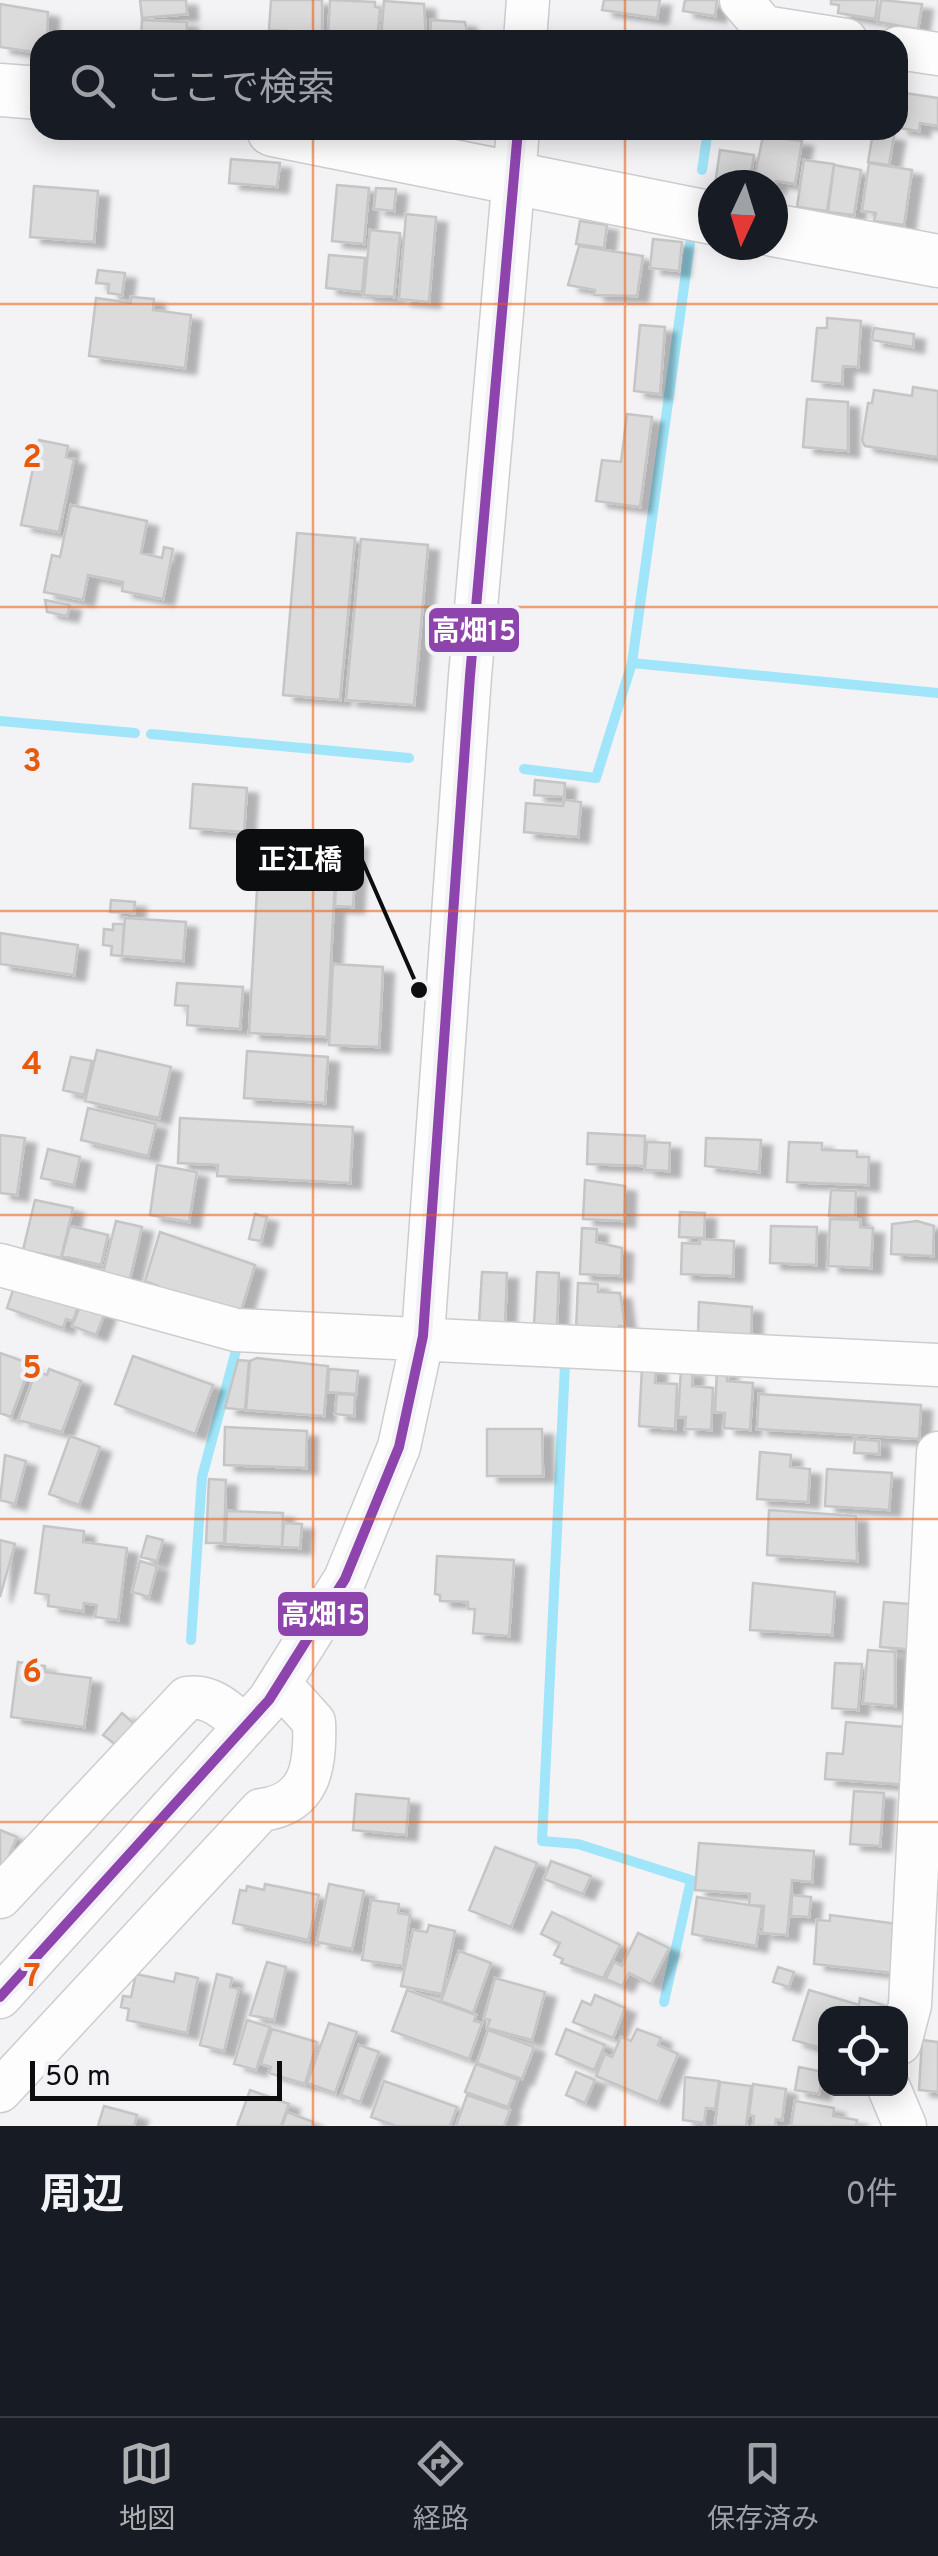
<!DOCTYPE html>
<html lang="ja">
<meta charset="utf-8">
<style>
body{margin:0;font-family:Overpass,"Noto Sans JP",sans-serif;background:#242831;color:#f1f3f6}
.controls{position:absolute;right:30px;bottom:30px;display:grid;overflow:hidden;border-radius:20px;box-shadow:0 5px 25px #0003}
.controls button{width:90px;height:90px;display:grid;place-items:center;padding:0;border:0;border-bottom:2px solid #363941;background:#171b24;color:#f1f3f6;font:50px sans-serif}
.compass{position:absolute;left:698px;top:170px;width:90px;height:90px;border-radius:50%;background:#171b24;box-shadow:0 5px 25px #0003;rotate:184deg}
.scale{position:absolute;left:30px;bottom:25px;width:252px;box-sizing:border-box;padding-left:10px;border:5px solid #0c0d0e;border-top:0;font-size:28px;line-height:35px;white-space:nowrap;color:#0c0d0e;-webkit-text-stroke:8px #f2f2f6;paint-order:stroke}
.list{margin:0;padding:0;list-style:none}
h2{display:flex;justify-content:space-between;align-items:center;height:130px;margin:0;padding:0 40px;font-size:42px}
h2 small{font-size:32px;font-weight:400;color:#9ea1a6}
.icon{flex:none;width:55px;height:55px;fill:none;stroke:currentColor;stroke-width:2;stroke-linecap:round;stroke-linejoin:round}
.map{position:relative;flex:none;width:938px;height:2126px;overflow:hidden}
.search{position:absolute;background:#171b24;box-shadow:0 5px 25px #0003;left:30px;right:30px;top:30px;height:110px;display:flex;align-items:center;gap:25px;box-sizing:border-box;padding:0 35px;border-radius:30px;color:#9ea1a6;font-size:38px}
.sheet{height:290px;background:#171b24}
nav{display:flex;justify-content:space-around;align-items:center;box-sizing:border-box;height:140px;border-top:2px solid #363941;background:#171b24;font-size:28px;color:#9ea1a6}
nav a{display:grid;justify-items:center;gap:5px}
nav .on{color:#aeb0b2}
.map>svg:first-child{display:block}
</style>
<div class="map">
<svg width="938" height="2126" viewBox="0 0 938 2126">
<defs>
<filter id="shadow"><feDropShadow dx="11" dy="6" stdDeviation="2.5" flood-color="#0004"/></filter>
</defs>
<rect width="100%" height="100%" fill="#f3f3f5"/>
<g fill="none" stroke-linecap="round" stroke-linejoin="round">
<!-- stream -->
<path stroke="#a0e5f9" stroke-width="10" d="M722,40L723,36
M702,170L708,130
M632,663L938,693
M0,721L135,733
M151,734L409,758
M524,769L596,778L632,663L690,243
M565,1365L542,1841L578,1844L691,1880L664,2002
M191,1640L202,1477L237,1347"/>
</g>
<!-- building -->
<path fill="#dbdbdc" stroke="#c6c5c6" stroke-width="2.5" filter="url(#shadow)" d="M140,0H186L187,14L142,18Z
M271,0H322V33L269,30Z
M330,0L375,2V7L380,8L378,32H373V40L328,37Z
M604,0H660L657,18L602,10Z
M685,0H717L715,16L683,11Z
M831,0H878L875,19L838,13L839,5L831,4Z
M881,0L922,4L918,29L878,22Z
M384,1L424,4L426,40H381Z
M0,4L48,12L47,40H40V53L0,47Z
M142,20L187,22L186,40H141Z
M431,20L465,22L469,40H430Z
M898,92L938,98V126L920,123L919,131L898,128Z
M873,133L894,136L889,165L868,162Z
M763,136L802,141L795,184L776,181L774,190L773,185H753Z
M720,150L754,155L749,185H715Z
M231,159L280,163L277,187L229,183Z
M804,160L834,164L827,211L797,207Z
M869,163L912,170L904,225L874,221L876,213L862,211Z
M834,165L861,170L854,215L828,212Z
M337,185L369,188L364,244L332,241Z
M34,186L98,191L94,242L30,237Z
M376,188L396,189L394,211L374,209Z
M406,214L436,217L429,302L399,299Z
M580,221L607,225L604,248L576,244Z
M370,230L400,233L394,297L364,295Z
M653,239L682,242L679,271L650,268Z
M579,246L643,256L637,296L594,295L595,290L568,285Z
M329,255L365,258L362,292L326,288Z
M98,270L125,273L122,295L108,293L109,284L96,283Z
M131,297L154,299L153,310L191,315L185,368L89,356L96,298L131,303Z
M827,318L861,321L858,367L843,366L842,384L812,381L817,328H827Z
M640,325L665,327L660,394L634,391Z
M874,328L914,334L913,347L872,340Z
M913,387L938,391V457L865,446L862,441L868,403H872L874,390L912,396Z
M807,399L848,402V451L803,447Z
M627,414L652,417L640,507L596,501L602,460L621,462Z
M39,440L68,446L66,457L74,459L59,532L21,525Z
M71,505L147,521L141,553L162,558L164,547L173,549L163,599L122,591L123,582L88,575L83,600L44,592L52,555L60,557Z
M297,533L355,538L340,700L283,695Z
M361,539L428,545L414,705L346,700Z
M45,600L70,605L67,616L47,612Z
M535,780L565,783L564,797L534,795Z
M193,784L247,788L244,832L190,828Z
M564,800L581,802L578,837L524,832L526,803L563,806Z
M260,836L337,840L327,1037L249,1033Z
M338,842H357L353,907L335,906Z
M111,900L135,902L134,913L110,912Z
M125,918L186,922L183,961L122,956Z
M113,924H124L122,956L111,955L112,946L103,945L104,929L113,930Z
M0,933L78,945L74,975L0,964Z
M333,964L383,967L379,1047L329,1045Z
M177,983L243,987L240,1029L187,1025L188,1006L175,1005Z
M97,1050L171,1067L159,1118L85,1101Z
M247,1051L328,1057L325,1103L244,1098Z
M71,1057L92,1061L84,1095L63,1090Z
M88,1108L156,1124L148,1156L81,1140Z
M180,1118L353,1127L350,1183L217,1176L218,1165L178,1163Z
M588,1133L645,1136L644,1166L587,1164Z
M0,1135L25,1138L17,1195L0,1193Z
M706,1138L761,1140L759,1172L705,1166Z
M647,1142L670,1143L669,1171L645,1170Z
M789,1142L822,1143V1150L857,1151V1157H869L868,1185L787,1182Z
M48,1149L80,1157L74,1185L41,1178Z
M157,1165L197,1172L189,1222L150,1215Z
M585,1180L625,1186L624,1221L583,1219Z
M831,1190L856,1191L855,1218L829,1216Z
M35,1200L73,1208L61,1258L23,1250Z
M680,1212L705,1213L704,1238L679,1237Z
M255,1214L267,1217L261,1241L249,1239Z
M830,1219L860,1220V1227L873,1228L871,1268L828,1266Z
M116,1221L142,1227L129,1283L102,1277Z
M917,1221L934,1226L933,1256L891,1254L892,1224Z
M70,1226L108,1235L101,1265L62,1256Z
M771,1226L817,1227L816,1265L770,1263Z
M582,1228L597,1229L596,1242L622,1248L621,1276L580,1274Z
M160,1232L255,1265L240,1314L155,1296L158,1286L145,1281Z
M700,1239L734,1241L733,1276L681,1274L682,1243L700,1244Z
M482,1272L507,1273L505,1324L479,1323Z
M537,1272L559,1273L557,1326L534,1325Z
M16,1281L79,1304L73,1321L66,1319L63,1328L7,1308Z
M578,1283L598,1284V1292L620,1293L625,1327L619,1326L618,1331L576,1329Z
M699,1302L752,1307L751,1337L698,1335Z
M81,1304L105,1313L96,1335L72,1326Z
M0,1353L31,1364L11,1417L0,1413Z
M133,1356L213,1385L195,1434L115,1404Z
M257,1358L328,1366L324,1416L246,1410L250,1361Z
M238,1360L249,1361L245,1410L225,1408Z
M642,1367L656,1368L655,1383L677,1384L675,1429L639,1426Z
M49,1369L81,1381L62,1432L18,1420L36,1371L47,1375Z
M329,1369L358,1371L356,1394L328,1392Z
M681,1370L693,1371L692,1386L713,1388L711,1430L685,1429L686,1417H678Z
M717,1370L727,1371V1381L753,1383L750,1430L724,1428L725,1413L715,1412Z
M337,1394L355,1395L354,1416L335,1414Z
M759,1394L921,1405L919,1439L757,1429Z
M225,1427L307,1431L306,1468L224,1465Z
M487,1429H542L543,1476H487Z
M70,1436L100,1447L79,1505L49,1494Z
M855,1439L879,1441V1454L854,1453Z
M760,1452L791,1455L790,1467L810,1469L808,1502L757,1499Z
M5,1455L26,1461L15,1504L0,1500Z
M827,1469L892,1473L889,1510L825,1506Z
M209,1479L226,1480L224,1543H206Z
M769,1510L856,1516L857,1561L767,1555Z
M227,1511L283,1513L282,1547L225,1544Z
M284,1523L302,1524L300,1548L282,1547Z
M44,1526L84,1531L83,1542L127,1548L118,1620L95,1617L97,1605L84,1603L83,1611L48,1606L49,1595L35,1593Z
M147,1536L163,1540L157,1561L141,1557Z
M0,1540L15,1544L0,1597Z
M437,1556L514,1560L509,1636L473,1633L475,1609H468V1602L440,1601V1595L435,1594Z
M140,1561L157,1566L149,1597L132,1592Z
M753,1583L835,1592L832,1635L750,1630Z
M884,1602L922,1605L918,1650L880,1647Z
M868,1650L895,1652V1706L863,1703Z
M18,1662L45,1666L44,1672L91,1678L84,1727L11,1717Z
M835,1663L862,1664L858,1710L832,1708Z
M122,1713L138,1727L120,1748L103,1735Z
M846,1722L904,1727L908,1785L825,1779L827,1753L843,1754Z
M854,1791L884,1793L880,1846L850,1844Z
M356,1794L409,1799L406,1835L353,1830Z
M0,1830L17,1837L0,1876Z
M699,1843L814,1851L812,1882L792,1880L787,1935L762,1933L764,1906L749,1905L750,1894L695,1890Z
M495,1847L537,1863L511,1927L469,1910Z
M551,1861L591,1876L583,1894L544,1879Z
M265,1884L319,1895L308,1940L233,1923L240,1890L246,1891L247,1886L264,1890Z
M329,1884L364,1891L352,1949L317,1942Z
M792,1895L811,1897L809,1917L791,1916Z
M697,1897L762,1907L756,1946L692,1934Z
M371,1900L399,1904L398,1913L410,1915L403,1966L362,1960Z
M552,1912L620,1945L603,1978L561,1963L563,1959L554,1955L560,1943L541,1934Z
M830,1915L898,1924L894,1973L814,1964L817,1920L830,1921Z
M429,1925L455,1931L442,1994L401,1986L413,1930L427,1932Z
M638,1933L669,1948L651,1984L629,1973L622,1986L606,1979L614,1962L622,1966Z
M459,1951L491,1963L473,2013L441,2001Z
M267,1962L286,1967L274,2020L250,2015Z
M778,1967L794,1972L789,1987L773,1982Z
M176,1973L198,1978L187,2033L127,2020L129,2009L121,2007L123,1996L131,1997L136,1974L174,1982Z
M217,1974L232,1978L230,1987L239,1989L224,2051L200,2045Z
M495,1978L545,1992L532,2040L487,2028L490,2020L484,2018Z
M407,1990L476,2015L474,2021L482,2023L469,2059L392,2031Z
M809,1990L859,2005L860,1998L886,2006L883,2014H826L824,2049L793,2040Z
M595,1995L625,2008L613,2038L573,2022L582,2001L591,2005Z
M247,2020L270,2027L256,2070L234,2064Z
M329,2023L357,2032L335,2093L307,2083Z
M272,2029L317,2042L305,2084L269,2073L271,2067L261,2064Z
M566,2029L605,2045L594,2070L556,2054Z
M637,2029L661,2038L658,2045L678,2054L658,2102L596,2076L605,2054L612,2057L621,2037L631,2041Z
M488,2030L534,2047L522,2079L477,2063Z
M922,2040L938,2042V2092L919,2090Z
M359,2045L379,2052L360,2102L341,2095Z
M476,2064L518,2080L508,2107L465,2092Z
M799,2067L823,2072L819,2094L795,2090Z
M576,2072L595,2080L585,2103L566,2095Z
M685,2077L719,2081L715,2109L706,2108L704,2123L683,2120Z
M384,2081L457,2107L450,2126H396L371,2117Z
M720,2082L751,2086L746,2126H715Z
M753,2084L786,2089L782,2120L776,2119L775,2126H753L754,2116L749,2115Z
M250,2090L289,2104L281,2126H237Z
M467,2095L510,2110L504,2126H456Z
M795,2101L834,2108L833,2116L857,2120L856,2126H791Z
M104,2106L137,2115L134,2126H98Z
M287,2112L313,2122L312,2126H282Z"/>
<g fill="none" stroke-linecap="round" stroke-linejoin="round">
<defs>
<path id="minor" d="M741,0L764,27L846,40
M525,40L528,0
M898,48L938,54
M0,1265L236,1330L938,1365
M0,1897L187,1698C211,1694 228,1712 245,1726
M0,1997L269,1700L345,1579L399,1447L423,1336L470,676L518,130
M900,2043L910,2005L938,1453
M889,2088L905,2126
M0,2091L261,1810C310,1804 316,1767 314,1722L280,1684"/>
<path id="major" d="M0,90L40,93
M273,130L713,218
M773,230L938,261"/>
</defs>
<!-- minor casing -->
<use href="#minor" stroke="#cdcdcf" stroke-width="45"/>
<!-- major casing -->
<use href="#major" stroke="#cdcdcf" stroke-width="55"/>
<!-- minor -->
<use href="#minor" stroke="#fdfdfe" stroke-width="42"/>
<!-- major -->
<use href="#major" stroke="#fdfdfe" stroke-width="52"/>
<defs>
<path id="bus-1" d="M0,1997L269,1700L345,1579L399,1447L423,1336L470,676L518,130"/>
</defs>
<!-- bus-1 casing -->
<use href="#bus-1" stroke="#f2f2f6" stroke-width="18"/>
<!-- bus-1 -->
<use href="#bus-1" stroke="#8e44ad" stroke-width="10"/>
</g>
<!-- grid -->
<path fill="none" stroke="#e8590c" stroke-width="2.5" stroke-opacity="0.55" d="M313,0V40M625,0V40M313,130V2126M625,130V2126M0,304H938M0,607H938M0,911H938M0,1215H938M0,1519H938M0,1822H938"/>
<g font-size="32" text-anchor="middle" font-weight="bold" fill="#e8590c" stroke="#f2f2f6" stroke-width="8" stroke-linejoin="round" paint-order="stroke">
<text x="32" y="467">2</text>
<text x="32" y="771">3</text>
<text x="32" y="1074">4</text>
<text x="32" y="1378">5</text>
<text x="32" y="1682">6</text>
<text x="32" y="1986">7</text>
</g>
<!-- callouts -->
<path fill="none" stroke="#0c0d0e" stroke-width="4" d="M419 990L362 860"/>
<circle fill="#0c0d0e" stroke="#f2f2f6" stroke-width="4" cx="419" cy="990" r="10"/>
<rect fill="#0c0d0e" stroke="#0c0d0e" stroke-width="4" x="238" y="831" width="124" height="58" rx="10"/>
<g font-size="28" text-anchor="middle" font-weight="bold" fill="#fff">
<text x="300" y="869">正江橋</text>
</g>
<g stroke="#f2f2f6" stroke-width="4">
<rect x="427" y="606" width="94" height="48" rx="10" fill="#8e44ad"/>
<rect x="276" y="1590" width="94" height="48" rx="10" fill="#8e44ad"/>
</g>
<g font-size="28" text-anchor="middle" font-weight="bold" fill="#fff">
<text x="474" y="640">高畑15</text>
<text x="323" y="1624">高畑15</text>
</g>
</svg>
<div class="controls">
<button><svg class="icon" aria-label="locate" viewBox="0 0 24 24"><circle cx="12" cy="12" r="6"/><path d="M12 2v4M12 18v4M2 12h4M18 12h4"/></svg></button>
</div>
<svg class="compass" viewBox="-18 -18 36 36"><path d="M0-13l5 13h-10z" fill="#e53935"/><path d="M0 13l5-13h-10z" fill="#9ea1a6"/></svg>
<div class="scale">50 m</div>
<div class="search"><svg class="icon" aria-label="search" viewBox="0 0 24 24"><circle cx="10" cy="10" r="6"/><path d="M15 15l6 6"/></svg>ここで検索</div>
</div>
<section class="sheet">
<h2>周辺<small>0件</small></h2>
<ul class="list">
</ul>
</section>
<nav>
<a class="on"><svg class="icon" aria-label="map" viewBox="0 0 24 24"><path d="M3 6l6-2 6 2 6-2v14l-6 2-6-2-6 2zM9 4v14M15 6v14"/></svg>地図</a>
<a><svg class="icon" aria-label="directions" viewBox="0 0 24 24"><path d="M12 3l9 9-9 9-9-9zM9 14v-3h6M13 9l2 2-2 2"/></svg>経路</a>
<a><svg class="icon" aria-label="saved" viewBox="0 0 24 24"><path d="M7 4h10v16l-5-4-5 4z"/></svg>保存済み</a>
</nav>
